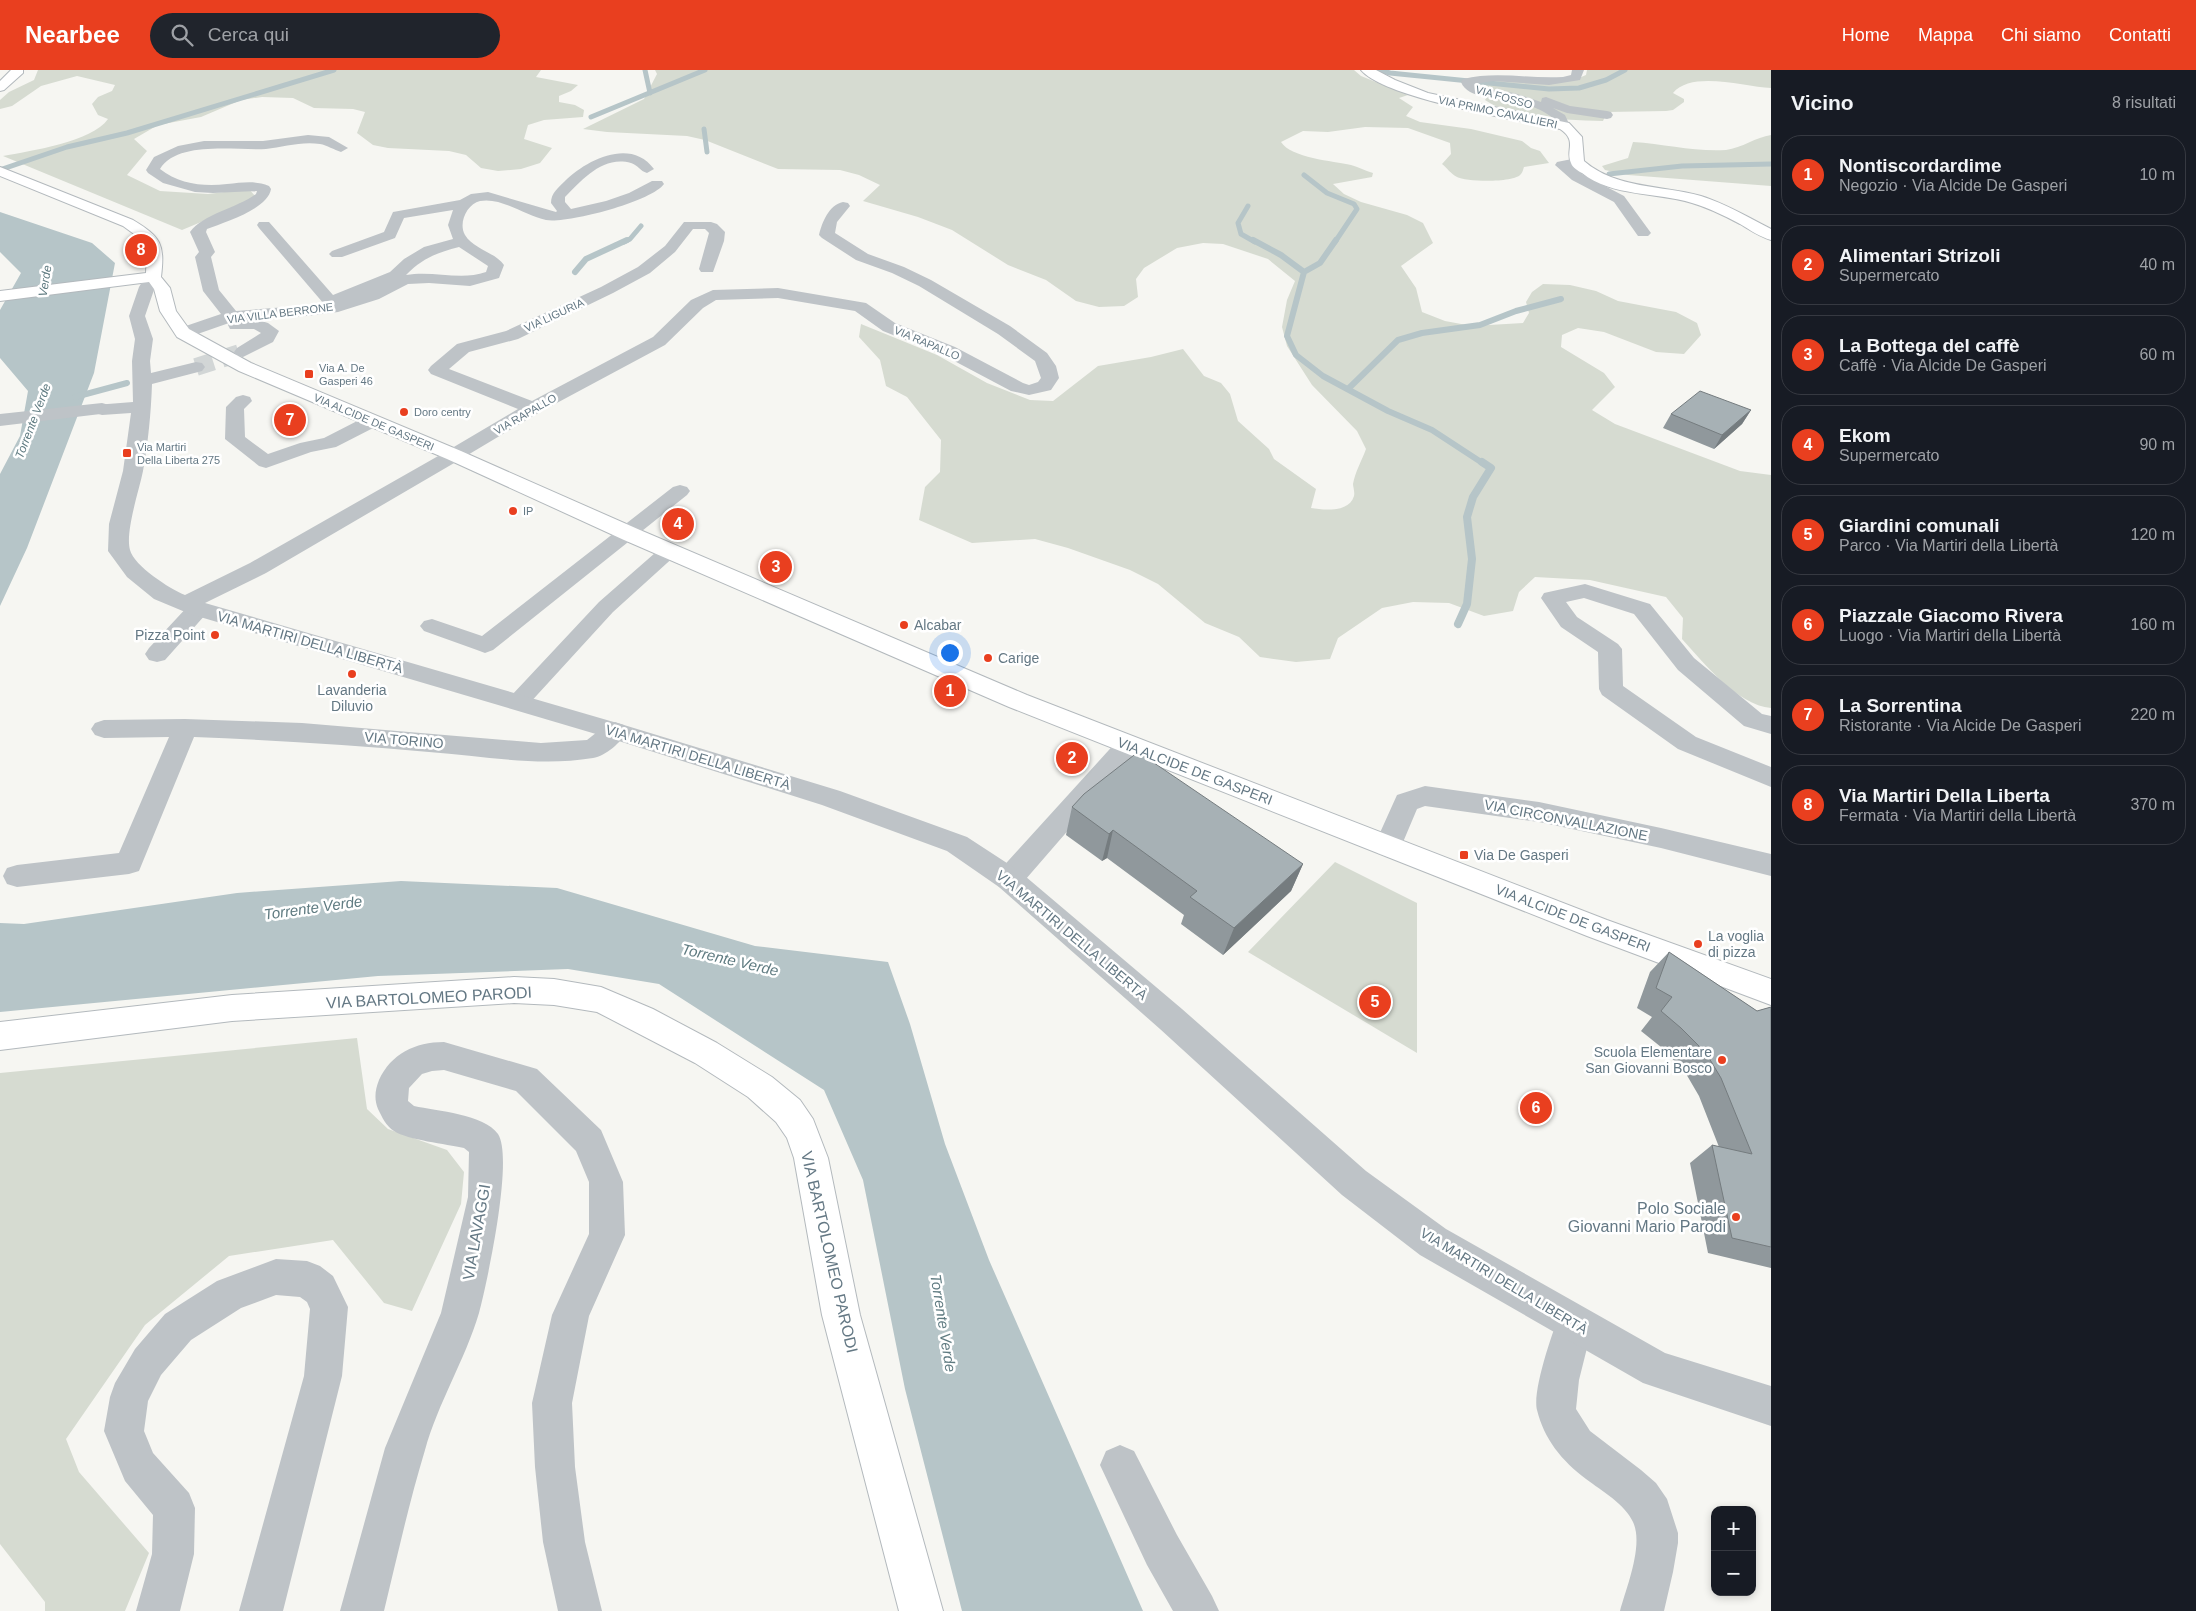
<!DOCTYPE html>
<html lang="it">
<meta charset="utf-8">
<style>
body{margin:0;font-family:Helvetica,sans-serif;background:#20242c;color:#f1f3f6}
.controls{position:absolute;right:15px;bottom:15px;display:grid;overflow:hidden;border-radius:10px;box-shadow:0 2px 8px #0003}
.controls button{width:45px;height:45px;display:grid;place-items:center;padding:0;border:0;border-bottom:1px solid #363941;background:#171b24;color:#f1f3f6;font:25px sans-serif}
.you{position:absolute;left:949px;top:582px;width:18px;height:18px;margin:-12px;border:4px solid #fff;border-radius:50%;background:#1a73e8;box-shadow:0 0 0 8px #1a73e833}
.badge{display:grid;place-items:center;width:32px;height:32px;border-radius:50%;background:#e93f1f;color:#fff;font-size:16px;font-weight:700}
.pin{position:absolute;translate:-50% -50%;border:2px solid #fff;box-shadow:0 1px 5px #0006}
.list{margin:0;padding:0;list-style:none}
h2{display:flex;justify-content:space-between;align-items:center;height:65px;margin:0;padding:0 20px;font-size:21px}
h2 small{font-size:16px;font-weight:400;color:#9ea1a6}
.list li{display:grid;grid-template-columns:32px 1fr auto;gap:15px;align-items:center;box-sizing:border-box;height:80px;margin:0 10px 10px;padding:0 10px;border:1px solid #363941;border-radius:20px}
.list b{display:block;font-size:19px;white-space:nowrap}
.list p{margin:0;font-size:16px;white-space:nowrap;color:#9ea1a6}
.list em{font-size:16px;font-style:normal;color:#9ea1a6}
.icon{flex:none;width:28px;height:28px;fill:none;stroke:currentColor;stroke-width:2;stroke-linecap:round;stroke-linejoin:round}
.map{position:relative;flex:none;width:1771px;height:1541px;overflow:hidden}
header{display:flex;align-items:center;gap:30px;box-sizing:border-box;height:70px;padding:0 25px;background:#e93f1f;color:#fff}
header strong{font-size:24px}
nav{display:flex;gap:28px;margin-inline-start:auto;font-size:18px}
.search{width:350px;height:45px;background:#20242c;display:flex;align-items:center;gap:12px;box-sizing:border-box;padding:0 18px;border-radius:28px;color:#9ea1a6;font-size:19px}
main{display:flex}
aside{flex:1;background:#171b24}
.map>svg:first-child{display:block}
</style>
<header>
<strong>Nearbee</strong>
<div class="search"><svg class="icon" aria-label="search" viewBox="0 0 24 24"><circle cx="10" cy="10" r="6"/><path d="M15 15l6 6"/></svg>Cerca qui</div>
<nav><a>Home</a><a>Mappa</a><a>Chi siamo</a><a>Contatti</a></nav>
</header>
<main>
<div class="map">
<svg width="1771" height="1541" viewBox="0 0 1771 1541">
<rect width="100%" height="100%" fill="#f6f6f2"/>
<!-- green -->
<path fill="#d6dbd1" d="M38,0H541L536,7L578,15L571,21L559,26V32L575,35L584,40L583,47L544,50L528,55L524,69L552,78L540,93L521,99L498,101L481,98L466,85L449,81L388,78L373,75L357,63L365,42L353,39L314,38L293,28L262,27L241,30L201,47L158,55L134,69L147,81L127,105L160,121L208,124L249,119L255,126L244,134L182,160L3,86C30,81 92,72 108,49L98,45L92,34L98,27L112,21L115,15L77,6L41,16L12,36L0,39V30L9,22L34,10Z
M655,0H1354L1361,6L1408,25L1399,28L1413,37L1406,46L1420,52L1471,59L1522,71L1531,78L1540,81L1549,93L1524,97C1523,99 1523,102 1521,104C1515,113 1466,112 1457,107C1451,104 1447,98 1442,94L1451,84L1450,73L1408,58L1365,57L1328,62L1303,61L1281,72C1291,88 1333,91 1351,95C1358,97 1366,101 1373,103L1372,107L1333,114L1344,124L1361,132L1407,145L1423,153L1433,173L1401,196L1416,218L1422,242L1445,251L1472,256L1523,253L1529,243L1526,232L1532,222L1543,214L1570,215L1596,221L1618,231L1676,242L1697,253L1701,265L1684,284L1656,282L1604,262L1578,258L1562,265L1561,277L1604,303L1615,317L1592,340L1615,354L1740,401L1771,405V638C1737,635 1704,593 1682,569L1683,548L1666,527L1590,510L1535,507L1519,522L1513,541L1484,546L1449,533L1413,532L1382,538L1338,568L1330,589L1296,592L1260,587L1239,567L1205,553L1158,514L1130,500L1068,478L1035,469L972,473L919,450L925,417L940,402L941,370L907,327L886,316L880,290L859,267L861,254L937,285L987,313L1030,330L1053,331L1098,296L1151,287L1183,279L1204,306L1221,313L1230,324L1238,351L1269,379L1274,389L1316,419L1311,438C1324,440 1349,443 1354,426C1355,422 1353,417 1353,414C1355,402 1362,390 1366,379L1357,361L1312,315L1287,276L1282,257L1287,230L1295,211L1268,189L1223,174L1203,173L1177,178L1144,198L1136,209L1138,227L1124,236L1099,237L1076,231L1046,210L1008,195L952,160L918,147L863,131L880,115L859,105L840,100L778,99L705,70L687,66L607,62L583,59L644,29L657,4Z
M1587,0H1771V18C1745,17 1692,0 1673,23L1684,29V32L1673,40L1666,41L1607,42L1603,51C1570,50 1512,49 1485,30L1491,21L1484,15L1485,12L1491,10L1572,11L1586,5Z
M1771,65V116L1628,105L1605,100L1602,96L1628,88L1633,72C1665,74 1695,82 1726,80C1742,78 1756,67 1771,65Z
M1335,792L1417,833V983L1248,882Z
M357,968L367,1039L388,1059L447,1080L464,1102L461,1134L412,1241L384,1233L333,1170L229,1186L145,1255L66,1369L79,1402L149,1483L125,1541H45V1532L0,1474V1003Z"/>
<!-- water -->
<path fill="#b6c5c8" d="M0,142L92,173L115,193L94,303L27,478L0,536V404L20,366L28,321L0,288V240L21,203L0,182Z
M401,811L557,818L755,876L888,892L910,954L945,1074L989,1190L1143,1541H962L905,1319L863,1110L824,1020L659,914L568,899L378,906L0,942V853L24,854L237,823Z"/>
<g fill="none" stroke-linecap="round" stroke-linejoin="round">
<!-- stream-far2 -->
<path stroke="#b6c5c8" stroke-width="5" d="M645,0L650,23
M1380,0L1390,3L1549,19L1579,18L1606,10L1625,0
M591,47L705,0
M704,59L707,82
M0,100L67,77L127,63L334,0
M1609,104L1682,96L1771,94
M1304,105L1327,123L1354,134L1357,139L1335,172
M1248,136L1238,153L1241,164L1255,172
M624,172L630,169L641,156"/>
<!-- stream-far1 -->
<path stroke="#b6c5c8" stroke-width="6" d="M1253,170L1281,185L1304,202
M1336,170L1320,193L1304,202L1287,266L1296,285L1323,306L1388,341L1432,360L1484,394
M575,202L586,189L627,170
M1348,319L1398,270L1422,263L1480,255L1516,241L1561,229
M75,327L127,313"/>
<!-- stream -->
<path stroke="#b6c5c8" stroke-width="8" d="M1458,554L1467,534L1472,489L1467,447L1473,427L1491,398L1482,392"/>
<!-- tertiary-tunnel -->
<path stroke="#d2d6d6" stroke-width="18" stroke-dasharray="18 9" stroke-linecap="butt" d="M196,297L243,282"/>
<defs>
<path id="secondary" d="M11,0H23V3L4,20L0,21V11Z
M1361,0H1376L1395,10L1428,23L1569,53L1582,67L1584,91C1616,119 1662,115 1701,126C1726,134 1748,147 1771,159V170C1760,167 1750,160 1740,154C1725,146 1709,138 1692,133C1657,122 1612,127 1582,103C1578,101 1572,97 1571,93C1565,80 1578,71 1560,59C1519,50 1386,29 1361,0Z
M0,97L133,150C161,167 165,174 161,207L170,218L176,241L189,259L251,293L461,381L640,460L1027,625L1607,850L1771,909V935L1587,866L1009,637L624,470L447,389L239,301L177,267L160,241L154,219L149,212L0,231V221L146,203L147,180L145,172L123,156L0,106Z
M514,907L554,909L601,917L653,939L717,973L772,1007L800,1030L813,1049L828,1088L860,1245L943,1541H899L822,1245L794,1088L787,1068L776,1052L748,1027L695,993L597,942L554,935L514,933L232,951L0,980V952L232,925Z"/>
</defs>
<!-- secondary casing -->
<use href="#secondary" stroke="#b3b9bd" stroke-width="2"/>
<!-- pedestrian -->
<path fill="#bec3c7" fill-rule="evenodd" d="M670,474L677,476L680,480L677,484L613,542L527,636L519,639L511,636L508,631L511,626L599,532L663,476Z"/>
<!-- minor -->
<path fill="#bec3c7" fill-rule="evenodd" d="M1572,0H1584L1580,10L1549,15L1493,11L1474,14L1487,19L1514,23L1541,32L1542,28L1546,27L1570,36L1607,41L1611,42L1613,45L1611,48L1607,49L1567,43L1553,38L1565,45L1570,56L1564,60L1559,59C1557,55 1556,51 1554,49C1544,40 1527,34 1514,31C1499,27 1468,30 1461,12L1463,9C1496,1 1529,9 1563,7L1571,5Z
M308,65L329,67L348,78L341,82C334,80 327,75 320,74C302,71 283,77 266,79C237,81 178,70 160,99C179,114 204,117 227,114C242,113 254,110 269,116L271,119C268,139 225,152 207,159L206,162L215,182L211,187L219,220L236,241L324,234L259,158L257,155L259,152H269L333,225L390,202L404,189L424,177L453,169L448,155L453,140L404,148L395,168L342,187H332L329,184L332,181L384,162L393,142L460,130L471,124L488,122L556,142L557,141L551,133C551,123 558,118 565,111C586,90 631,67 654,99L647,103C640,101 638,95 631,93C603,85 582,110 565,127V132L571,139L606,131L629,123L652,111H662L664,114C651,132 566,154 546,150C525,146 502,127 480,131C467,134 458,153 465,165C473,179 495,182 504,195L499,208L470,216L429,213L408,214L379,229L338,242L307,246L255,249L268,253L279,261L273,272L243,287L237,286L234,282L237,278L261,263L254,259H230L228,255L229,253L189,267H177L174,263L177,259L221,244L203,221L195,187L199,182L190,162C203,144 237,138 256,124L257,121L213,123L195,122L163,113L148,103L146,100L154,87L178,76L204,71H263ZM459,177L488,196L486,202C460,211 433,200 406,205C423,188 436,183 459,177Z
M1577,88L1584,92L1582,95L1573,97L1582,104L1624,126L1651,163L1648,166H1638L1614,132L1572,110L1555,95L1557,92Z
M843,132L848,133L850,136L837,152L835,163L868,184L904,197L931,210L1010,256L1047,283L1056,296L1059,308L1051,320L1029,325L1011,321L943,285L883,261L855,241L778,228L716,230L703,238L665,275L540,342L461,389L454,391L447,389L444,385L447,381L518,339L431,304L428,300L431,296L457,274L506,261L601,217L638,197L665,176L684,152H711L717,154L725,162L724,171L713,202H701L699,199L709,163L705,159H693L675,182L650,203L613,223L518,269L469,282L449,299L532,331L653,267L691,230L713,220L778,218L866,233L895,253L955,277L1023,313L1029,315L1038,312L1041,308L1035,291L998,264L919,216L892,203L856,190L822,168L819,165C822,152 829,135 843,132Z
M243,325L250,327L252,331L244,339L245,367L268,384L300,373L324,368L365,347L372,345L379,347L381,351L379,355L336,377L311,382L266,398L259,396L225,369L226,337L236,327Z
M102,333L109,335L111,339L109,343L0,356V344Z
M680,415L687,417L690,421L687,425L493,580L485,583L477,580L424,561L420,556L424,551L432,549L482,566L673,417Z
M1585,514L1650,534L1694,588L1762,644L1771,646V664L1744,656L1678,600L1634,544L1584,528L1566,532L1577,547L1618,574L1622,579L1623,616L1696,667L1771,697V717L1678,679L1602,625L1599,619L1598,582L1561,557L1541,528L1544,523Z
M198,532L206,534L209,539L206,544L165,590L157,592L149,590L145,584L149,578L190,534Z
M185,649L302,653L541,673L587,670L606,655L615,652L624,655L628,661C621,672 606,686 593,688C539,697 483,686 429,682C351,675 273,670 194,667L139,801L129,804L17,817L7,814L3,806L7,798L17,795L119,783L169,667L104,668L95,665L91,659L95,653L104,650Z
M1127,667L1136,670L1140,676L1136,682L1019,817L1009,820L999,817L995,809L999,801L1118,670Z
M1425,716L1539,732L1661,758L1771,784V806L1661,778L1539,752L1425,736L1417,739L1398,784L1388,787L1378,784L1374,776L1397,725Z
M1574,1235L1587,1241L1593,1254L1579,1310L1576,1339L1590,1361L1641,1400L1656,1413L1667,1429L1678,1463V1473L1673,1502L1664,1541H1620C1626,1518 1644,1475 1633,1452C1625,1434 1602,1421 1586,1409C1562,1391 1544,1369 1537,1340C1532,1321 1553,1260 1561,1241Z
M1120,1375L1134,1381L1177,1465L1212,1526L1219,1541H1173L1147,1495L1100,1395L1106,1381Z"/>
<!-- tertiary -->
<path fill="#bec3c7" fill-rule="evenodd" d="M153,202L159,204L161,207L155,217L145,246L153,269L150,291L151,303L196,292L202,293L205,297L202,301L152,314C151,343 148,373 143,401C139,421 125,462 130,480C134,496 170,519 185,525L250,493L447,381L454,379L461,381L464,385L461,389L266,503L205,533L624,655L840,721L967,767L1019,801L1182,939L1366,1101L1446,1159L1665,1283L1771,1316V1356L1643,1313L1420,1185L1342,1125L1160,959L999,817L947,781L822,735L606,667L190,544L154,529L127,507L108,481L109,454L123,401L131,343L102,345L95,343L93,339L95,335L133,332L132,291L135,269L129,246L139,217L147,204Z
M444,972L537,999L601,1060L623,1112L625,1165L589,1246L572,1333L575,1397L585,1472L602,1541H558L543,1472L535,1397L532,1333L552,1245L589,1164V1112L576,1081L516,1021L444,1000L432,1001L422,1004L409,1018L408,1031L414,1036C437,1041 484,1044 498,1064C514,1088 487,1213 479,1243C465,1290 438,1333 425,1380C409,1433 397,1487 384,1541H340L385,1378L441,1243L468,1127L469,1082L464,1078C446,1074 408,1070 394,1061C386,1056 382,1047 378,1039C374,1029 375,1020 379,1010C391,984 415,972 444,972Z
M276,1189L307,1191L320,1196L333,1206L348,1237L342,1306L283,1541H239L304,1306L310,1239L307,1232L300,1227L276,1225L241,1238L191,1270L161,1305L148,1331L144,1361L153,1383L189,1423L195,1438L194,1484L180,1541H136L152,1484L153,1445L125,1411L104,1361L110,1327L115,1313L135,1279L165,1244L217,1211Z"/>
<!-- secondary -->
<use href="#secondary" fill="#fff" fill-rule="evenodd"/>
</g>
<!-- wall -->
<path fill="#90989c" d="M1751,340L1742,354L1714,379L1663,358L1671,344Z
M1072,737L1303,794L1291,821L1223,885L1181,854L1184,845L1107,788L1102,791L1066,765Z
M1669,882L1757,941L1771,937V1198L1708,1183L1690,1093L1712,1075L1719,1077L1699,1026L1685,1002L1661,977L1641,961L1652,947L1637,938L1650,902Z"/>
<!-- shaded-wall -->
<path fill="#757c7f" d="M1751,340L1742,354L1714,379L1722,365Z
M1113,760L1107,788L1102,791L1109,764Z
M1303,794L1291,821L1223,885L1234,858Z"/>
<!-- building -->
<path fill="#a7b1b5" stroke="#757c7f" d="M1700,321L1751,340L1722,365L1671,344Z
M1138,682L1303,794L1234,858L1190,827L1197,821L1113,760L1109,764L1072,737L1084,724Z
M1669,882L1757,941L1771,937V1177L1732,1168L1712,1075L1752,1084L1721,1008L1706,983L1681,958L1661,941L1672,927L1656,918Z"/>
<!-- markers -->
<g fill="#e93f1f" stroke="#fff" stroke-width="2">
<rect x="304" y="299" width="10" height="10" rx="2.5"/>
<circle cx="404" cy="342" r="5"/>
<rect x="122" y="378" width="10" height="10" rx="2.5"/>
<circle cx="513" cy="441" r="5"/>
<circle cx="904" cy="555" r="5"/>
<circle cx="215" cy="565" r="5"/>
<circle cx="988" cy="588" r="5"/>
<circle cx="352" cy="604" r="5"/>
<rect x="1459" y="780" width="10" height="10" rx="2.5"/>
<circle cx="1698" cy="874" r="5"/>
<circle cx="1722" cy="990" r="5"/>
<circle cx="1736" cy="1147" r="5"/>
</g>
<g text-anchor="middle" stroke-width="5" stroke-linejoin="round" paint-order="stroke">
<!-- far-street labels -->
<g font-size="11" fill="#647884" stroke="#fff">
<text transform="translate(1504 27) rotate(16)" y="4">VIA FOSSO</text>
<text transform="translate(1498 42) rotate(12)" y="4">VIA PRIMO CAVALLIERI</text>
<text transform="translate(280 243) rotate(-7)" y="4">VIA VILLA BERRONE</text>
<text transform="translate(554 245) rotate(-25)" y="4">VIA LIGURIA</text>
<text transform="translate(927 273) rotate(23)" y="4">VIA RAPALLO</text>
<text transform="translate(525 344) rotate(-30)" y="4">VIA RAPALLO</text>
<text transform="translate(374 352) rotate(23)" y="4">VIA ALCIDE DE GASPERI</text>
</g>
<!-- far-poi labels -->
<g font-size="11" fill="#647884" stroke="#fff" text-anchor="start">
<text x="319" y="302">Via A. De<tspan x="319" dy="13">Gasperi 46</tspan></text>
<text x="414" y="346">Doro centry</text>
<text x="137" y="381">Via Martiri<tspan x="137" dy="13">Della Liberta 275</tspan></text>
<text x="523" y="445">IP</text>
</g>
<!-- far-water labels -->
<g font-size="12" font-style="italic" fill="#5f7b81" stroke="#fff">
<text transform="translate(45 211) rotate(-81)" y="4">Verde</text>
<text transform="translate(33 351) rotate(-69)" y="4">Torrente Verde</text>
</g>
<!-- poi labels -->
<g font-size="14" fill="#647884" stroke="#fff" text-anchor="start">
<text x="914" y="560">Alcabar</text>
<text x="205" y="570" text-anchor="end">Pizza Point</text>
<text x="998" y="593">Carige</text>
<text x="352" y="625" text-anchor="middle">Lavanderia<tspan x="352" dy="16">Diluvio</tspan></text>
<text x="1474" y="790">Via De Gasperi</text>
<text x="1708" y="871">La voglia<tspan x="1708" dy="16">di pizza</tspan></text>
<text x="1712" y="987" text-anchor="end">Scuola Elementare<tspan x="1712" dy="16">San Giovanni Bosco</tspan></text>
</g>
<!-- street labels -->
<g font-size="14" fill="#647884" stroke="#fff">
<text transform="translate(310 572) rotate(16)" y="5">VIA MARTIRI DELLA LIBERTÀ</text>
<text transform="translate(404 670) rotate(5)" y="5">VIA TORINO</text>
<text transform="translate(698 687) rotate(17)" y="5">VIA MARTIRI DELLA LIBERTÀ</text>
<text transform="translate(1195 701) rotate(21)" y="5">VIA ALCIDE DE GASPERI</text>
<text transform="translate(1566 750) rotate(11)" y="5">VIA CIRCONVALLAZIONE</text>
<text transform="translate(1573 848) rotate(21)" y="5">VIA ALCIDE DE GASPERI</text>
<text transform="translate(1072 865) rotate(40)" y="5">VIA MARTIRI DELLA LIBERTÀ</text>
<text transform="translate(1504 1211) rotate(31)" y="5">VIA MARTIRI DELLA LIBERTÀ</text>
</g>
<!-- water labels -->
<g font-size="15" font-style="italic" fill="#5f7b81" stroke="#fff">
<text transform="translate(313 838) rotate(-8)" y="5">Torrente Verde</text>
<text transform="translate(730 890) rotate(13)" y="5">Torrente Verde</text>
<text transform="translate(943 1253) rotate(81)" y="5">Torrente Verde</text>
</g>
<!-- near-street labels -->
<g font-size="16" fill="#647884" stroke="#fff">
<text transform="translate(429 927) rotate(-3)" y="6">VIA BARTOLOMEO PARODI</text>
<text transform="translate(476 1162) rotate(-80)" y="6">VIA LAVAGGI</text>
<text transform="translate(830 1182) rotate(77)" y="6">VIA BARTOLOMEO PARODI</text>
</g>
<!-- near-poi labels -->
<g font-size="16" fill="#647884" stroke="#fff" text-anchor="end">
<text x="1726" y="1144">Polo Sociale<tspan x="1726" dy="18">Giovanni Mario Parodi</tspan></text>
</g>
</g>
</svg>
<div class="controls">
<button>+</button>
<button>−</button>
</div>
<div class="you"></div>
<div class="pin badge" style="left:950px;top:621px">1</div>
<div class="pin badge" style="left:1072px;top:688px">2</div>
<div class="pin badge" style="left:776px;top:497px">3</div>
<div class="pin badge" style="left:678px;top:454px">4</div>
<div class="pin badge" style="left:1375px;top:932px">5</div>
<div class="pin badge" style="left:1536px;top:1038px">6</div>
<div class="pin badge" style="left:290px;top:350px">7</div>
<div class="pin badge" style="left:141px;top:180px">8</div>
</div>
<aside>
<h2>Vicino<small>8 risultati</small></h2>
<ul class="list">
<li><span class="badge">1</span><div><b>Nontiscordardime</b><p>Negozio · Via Alcide De Gasperi</p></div><em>10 m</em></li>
<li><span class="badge">2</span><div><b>Alimentari Strizoli</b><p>Supermercato</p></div><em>40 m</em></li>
<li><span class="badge">3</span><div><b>La Bottega del caffè</b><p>Caffè · Via Alcide De Gasperi</p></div><em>60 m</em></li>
<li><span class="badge">4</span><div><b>Ekom</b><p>Supermercato</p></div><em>90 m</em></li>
<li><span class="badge">5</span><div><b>Giardini comunali</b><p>Parco · Via Martiri della Libertà</p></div><em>120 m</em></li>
<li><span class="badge">6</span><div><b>Piazzale Giacomo Rivera</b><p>Luogo · Via Martiri della Libertà</p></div><em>160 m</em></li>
<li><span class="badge">7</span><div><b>La Sorrentina</b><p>Ristorante · Via Alcide De Gasperi</p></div><em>220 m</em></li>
<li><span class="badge">8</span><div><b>Via Martiri Della Liberta</b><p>Fermata · Via Martiri della Libertà</p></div><em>370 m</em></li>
</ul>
</aside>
</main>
